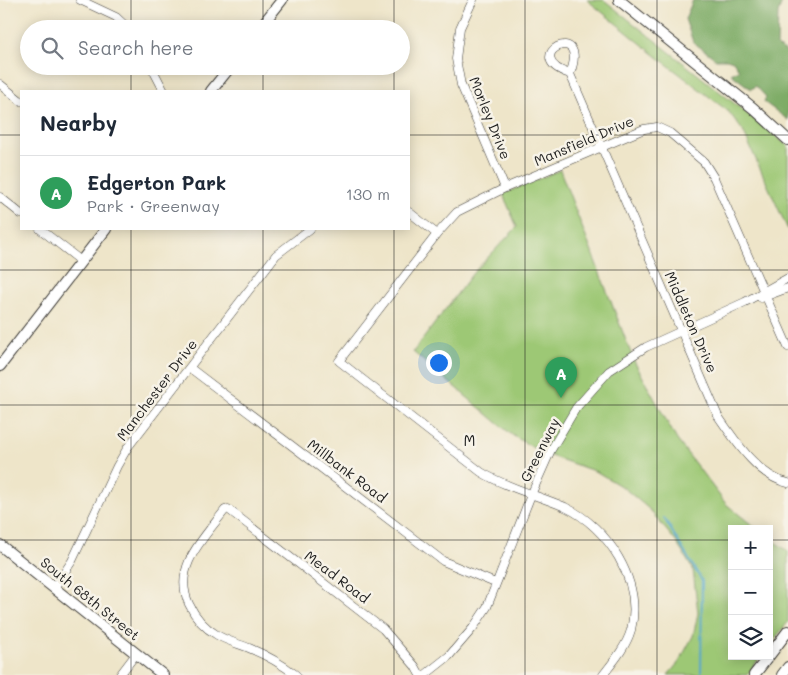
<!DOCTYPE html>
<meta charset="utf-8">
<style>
body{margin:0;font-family:Mali,sans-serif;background:#f2f2f3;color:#1f2937}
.controls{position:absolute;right:15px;bottom:15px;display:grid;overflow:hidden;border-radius:0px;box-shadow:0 2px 12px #0003}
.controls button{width:45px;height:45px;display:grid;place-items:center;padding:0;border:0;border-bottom:1px solid #e0e1e3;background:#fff;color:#1f2937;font:25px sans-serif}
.you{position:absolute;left:438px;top:362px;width:18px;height:18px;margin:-12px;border:4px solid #fff;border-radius:50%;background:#1a73e8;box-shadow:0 0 0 8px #1a73e833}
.badge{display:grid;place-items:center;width:32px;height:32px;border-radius:50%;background:#d93025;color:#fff;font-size:16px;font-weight:700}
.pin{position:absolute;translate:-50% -41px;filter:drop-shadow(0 1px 2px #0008)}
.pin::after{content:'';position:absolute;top:26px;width:18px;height:15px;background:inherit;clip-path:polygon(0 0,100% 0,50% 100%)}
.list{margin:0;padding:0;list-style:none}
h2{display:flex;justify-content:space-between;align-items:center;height:65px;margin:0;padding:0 20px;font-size:21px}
h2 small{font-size:16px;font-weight:400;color:#747a83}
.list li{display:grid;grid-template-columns:32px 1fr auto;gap:15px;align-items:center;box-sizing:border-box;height:75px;padding:0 20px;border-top:1px solid #e0e1e3}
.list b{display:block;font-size:19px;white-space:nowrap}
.list p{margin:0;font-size:16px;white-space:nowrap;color:#747a83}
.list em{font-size:16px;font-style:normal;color:#747a83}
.icon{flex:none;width:28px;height:28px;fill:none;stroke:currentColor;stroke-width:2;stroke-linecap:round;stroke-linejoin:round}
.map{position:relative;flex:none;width:788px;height:675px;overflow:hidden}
.search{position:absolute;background:#fff;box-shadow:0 2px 12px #0003;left:20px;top:20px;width:390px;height:55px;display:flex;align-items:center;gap:12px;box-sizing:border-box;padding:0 18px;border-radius:28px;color:#747a83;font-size:19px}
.panel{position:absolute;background:#fff;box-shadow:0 2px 12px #0003;left:20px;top:90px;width:390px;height:140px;border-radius:0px}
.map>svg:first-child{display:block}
</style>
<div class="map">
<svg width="788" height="675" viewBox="0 0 788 675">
<rect width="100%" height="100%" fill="#f7f3e8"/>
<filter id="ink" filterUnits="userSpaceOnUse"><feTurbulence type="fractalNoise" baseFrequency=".02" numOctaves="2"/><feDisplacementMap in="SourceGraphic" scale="10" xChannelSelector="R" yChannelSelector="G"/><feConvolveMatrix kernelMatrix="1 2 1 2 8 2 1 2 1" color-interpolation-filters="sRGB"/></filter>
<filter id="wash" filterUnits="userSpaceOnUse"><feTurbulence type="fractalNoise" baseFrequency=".0096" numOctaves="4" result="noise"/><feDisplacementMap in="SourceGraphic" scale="20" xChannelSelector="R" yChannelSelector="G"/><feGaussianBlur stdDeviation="1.12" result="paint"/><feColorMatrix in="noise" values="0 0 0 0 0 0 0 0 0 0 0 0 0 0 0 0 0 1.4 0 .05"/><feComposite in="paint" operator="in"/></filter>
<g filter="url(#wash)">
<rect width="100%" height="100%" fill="#eee5c9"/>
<!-- green -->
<path fill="#9dc874" stroke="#5c7248" d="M587,0H604L788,146V230L743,131L729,112L660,59Z
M560,170L634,361L677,440L726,504L757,529H732V656H761L747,675H668L679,662L693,636L698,613L693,570L677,543L649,509L624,488L597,472L542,453L512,435L413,352L473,273L517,227L503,194Z
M769,538L788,551V622L769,646Z"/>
<!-- forest -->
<path fill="#7eac66" stroke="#4d6441" d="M693,0H783L778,13L777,46L788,53V120L764,102L766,97L756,86L751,89L731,74L739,70L733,61L727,59H716L693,42L685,19Z"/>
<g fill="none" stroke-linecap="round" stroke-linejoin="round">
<!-- stream -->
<path stroke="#4ea4ca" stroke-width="2" d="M664,518L702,581L701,675"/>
</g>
</g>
<g filter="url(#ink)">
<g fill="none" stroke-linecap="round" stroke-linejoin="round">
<defs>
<path id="minor" d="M80,0L116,17L129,29
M473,0L460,28L456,59L461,85L505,188
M151,66L164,91
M570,74C516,56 591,19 570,74L718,416C734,439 758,477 788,483
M0,84L21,101
M0,197L21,214
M409,212L437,234
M40,229L81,261
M761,298L788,288
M190,368L443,561L495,583
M54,588L72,561L117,466L128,447L276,255L310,229
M120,675L136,654
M296,675C282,664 266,655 249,648C239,644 227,641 217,635C205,628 195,617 189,604C172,567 204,538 225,510L228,509L383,629L415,666L420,675
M425,675L449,656L473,628L487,607L531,495L551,450L576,408L609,371L646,347L745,302L788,278
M603,675C614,661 626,647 631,630C643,581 608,527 565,507C537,495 507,488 481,472L339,361L437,234L457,212L505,188L644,129L657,127L670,133L704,162L714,178L788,347"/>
<path id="tertiary" d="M619,0L753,108L788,140
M259,29L282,0
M211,91L231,66
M0,366L106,229
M0,545L163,675
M769,656L788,631
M754,675L769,656
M782,675L788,667"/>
</defs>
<!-- minor casing -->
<use href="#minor" stroke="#3c3a36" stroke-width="9"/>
<!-- tertiary casing -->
<use href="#tertiary" stroke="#3c3a36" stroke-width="12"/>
<!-- minor -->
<use href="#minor" stroke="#fff" stroke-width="8"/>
<!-- tertiary -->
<use href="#tertiary" stroke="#fff" stroke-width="10"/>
</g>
</g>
<!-- grid -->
<path fill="none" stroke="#1c1c1c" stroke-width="1" stroke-opacity="0.55" d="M131,0V29M263,0V29M394,0V29M525,0V675M657,0V675M131,66V91M263,66V91M394,66V91M0,135H21M409,135H788M131,229V675M263,229V675M394,229V675M0,270H788M0,405H788M0,540H732M769,540H788"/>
<g text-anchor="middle" stroke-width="5" stroke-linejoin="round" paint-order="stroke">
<!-- street labels -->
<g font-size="14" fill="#1c1c1c" stroke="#f7f3e8">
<text transform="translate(490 118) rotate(68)" y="5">Morley Drive</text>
<text transform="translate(584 141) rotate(-23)" y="5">Mansfield Drive</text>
<text transform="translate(691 322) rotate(66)" y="5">Middleton Drive</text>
<text transform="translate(157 390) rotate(-53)" y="5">Manchester Drive</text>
<text transform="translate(540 450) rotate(-63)" y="5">Greenway</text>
<text transform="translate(347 471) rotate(37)" y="5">Millbank Road</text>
<text transform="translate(337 577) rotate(37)" y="5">Mead Road</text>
<text transform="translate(90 599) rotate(39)" y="5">South 68th Street</text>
</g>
<!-- neighbourhood labels -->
<g font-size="15" letter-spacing="1" fill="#1c1c1c" stroke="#f7f3e8">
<text x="470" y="446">M</text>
</g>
</g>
</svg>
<div class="controls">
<button>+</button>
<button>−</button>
<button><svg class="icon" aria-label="layers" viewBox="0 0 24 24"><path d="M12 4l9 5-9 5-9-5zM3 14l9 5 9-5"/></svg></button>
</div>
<div class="you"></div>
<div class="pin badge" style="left:561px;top:398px;background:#2e9e5b">A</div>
<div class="search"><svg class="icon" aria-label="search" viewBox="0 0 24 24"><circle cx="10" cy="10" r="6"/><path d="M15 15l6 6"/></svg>Search here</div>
<section class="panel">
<h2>Nearby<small></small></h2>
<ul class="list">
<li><span class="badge" style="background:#2e9e5b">A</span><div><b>Edgerton Park</b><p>Park · Greenway</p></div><em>130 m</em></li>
</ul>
</section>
</div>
